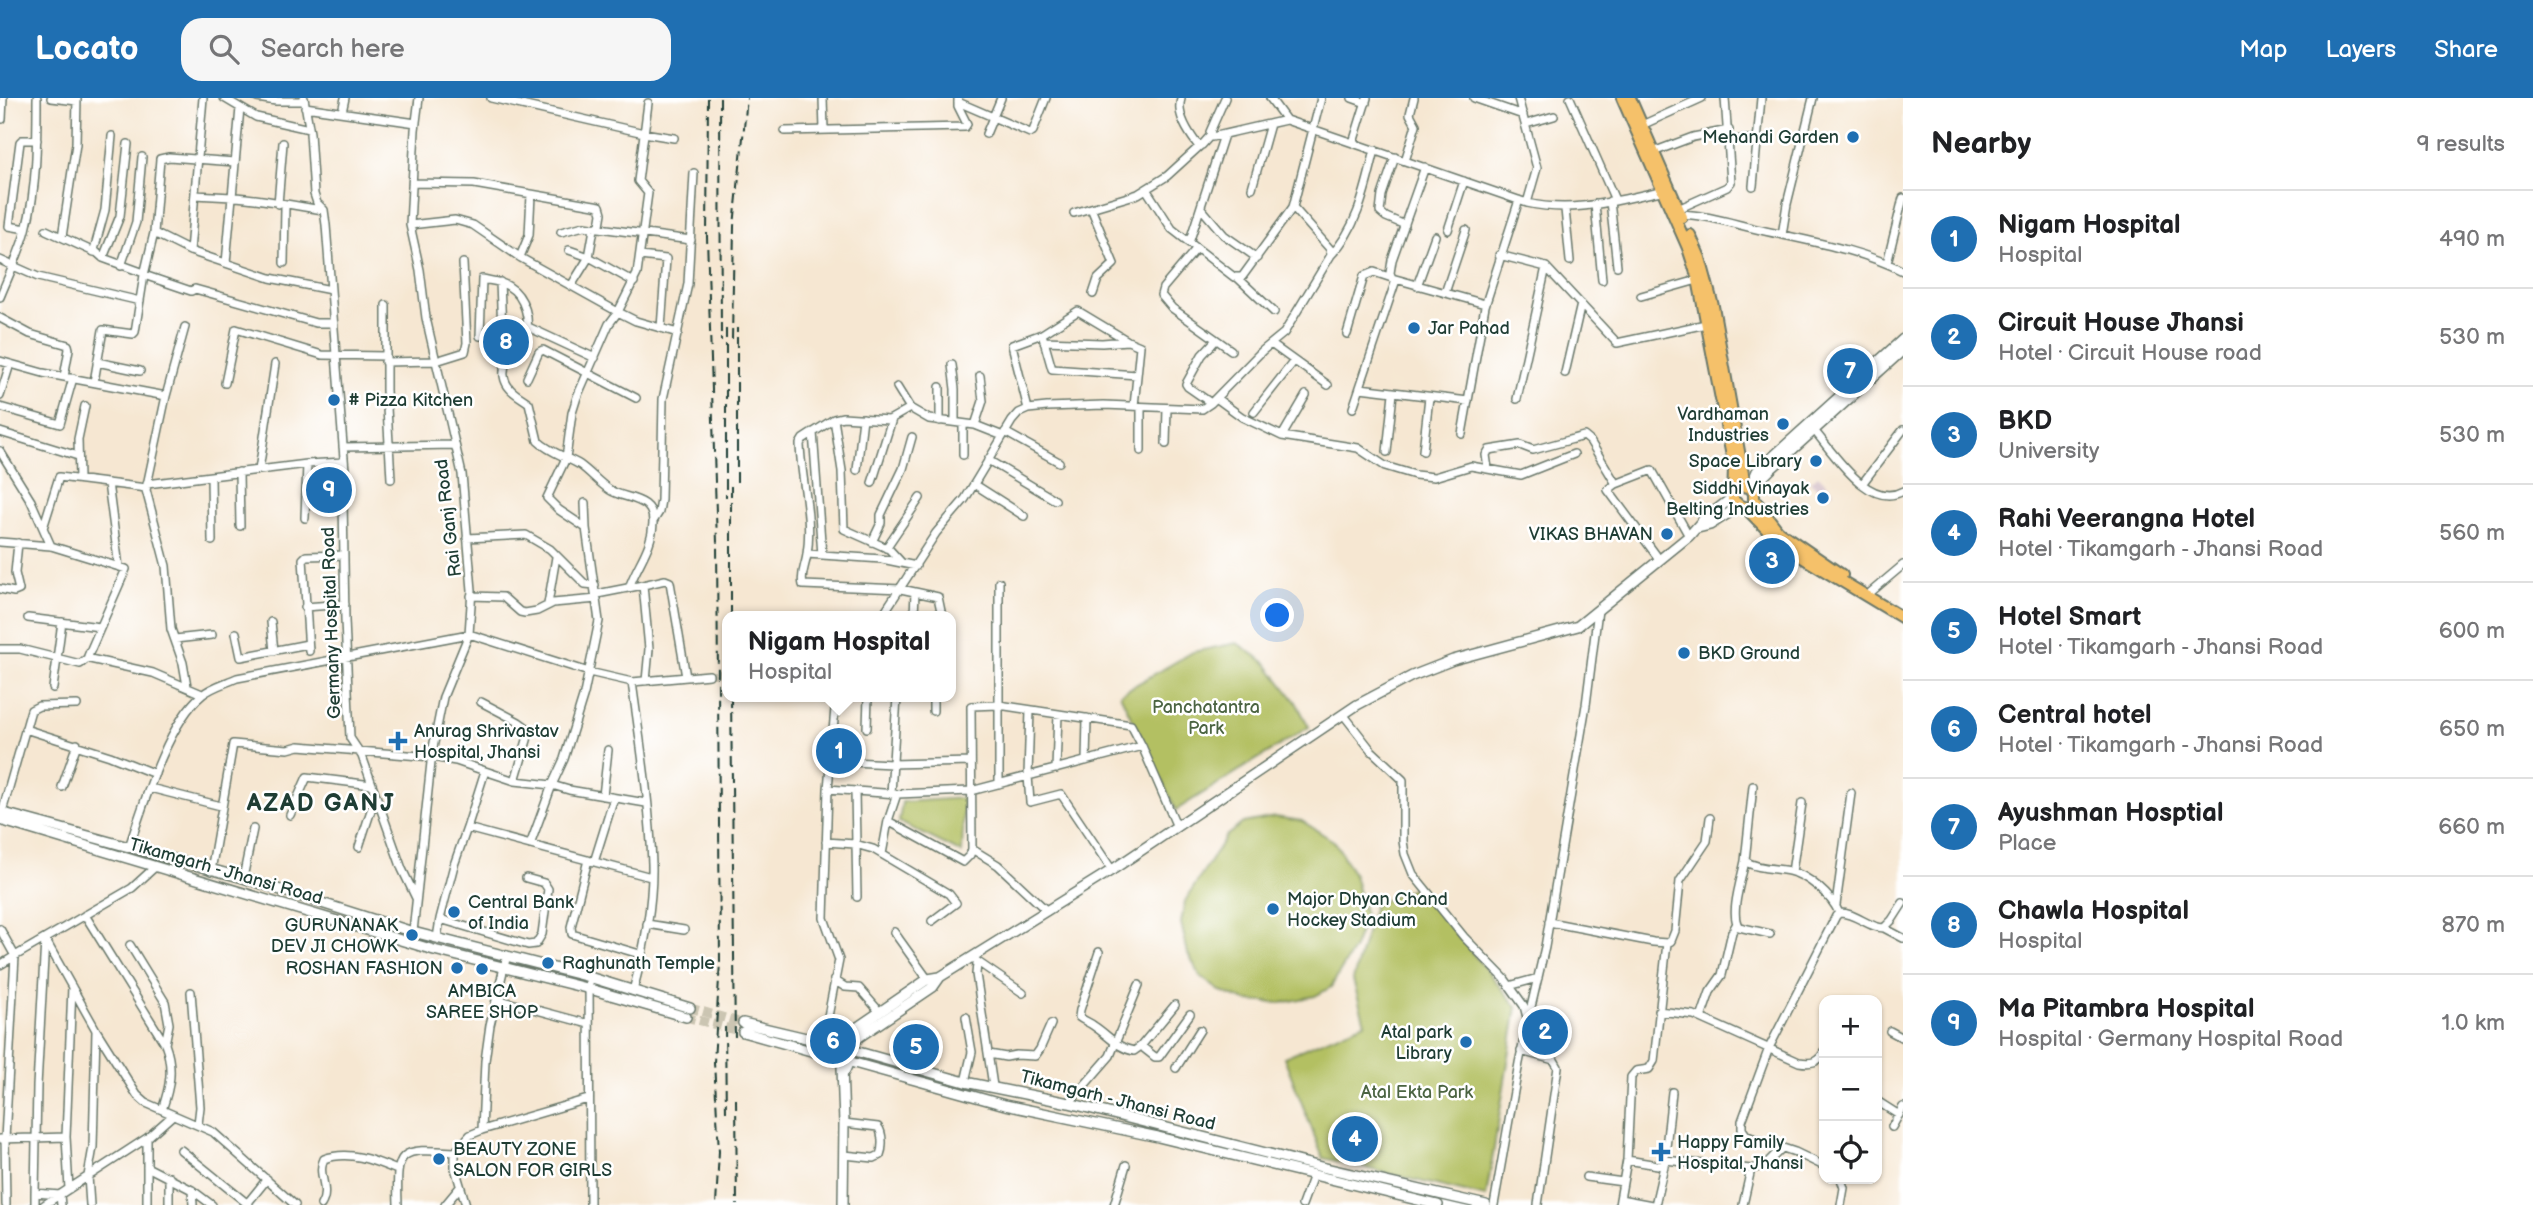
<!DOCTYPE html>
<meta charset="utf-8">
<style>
body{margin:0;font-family:"Balsamiq Sans",sans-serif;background:#f6f6f6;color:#202124}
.controls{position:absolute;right:21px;bottom:21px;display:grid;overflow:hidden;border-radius:14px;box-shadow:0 2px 5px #0004}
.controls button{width:63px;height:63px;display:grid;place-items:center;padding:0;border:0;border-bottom:2px solid #e0e0e0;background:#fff;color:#202124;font:35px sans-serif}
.you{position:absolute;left:1278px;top:518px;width:24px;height:24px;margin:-18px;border:5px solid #fff;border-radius:50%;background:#1a73e8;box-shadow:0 0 0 10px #1a73e833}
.badge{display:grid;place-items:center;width:46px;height:46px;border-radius:50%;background:#1f6fb2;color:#fff;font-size:23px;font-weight:700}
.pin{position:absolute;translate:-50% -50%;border:4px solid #fff;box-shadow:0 2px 7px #0006}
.popup{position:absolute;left:722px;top:513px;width:234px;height:91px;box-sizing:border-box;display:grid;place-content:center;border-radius:14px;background:#fff;filter:drop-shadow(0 2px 5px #0005);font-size:23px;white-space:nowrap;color:#757577}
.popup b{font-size:26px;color:#202124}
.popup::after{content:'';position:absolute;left:50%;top:100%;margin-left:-14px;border:14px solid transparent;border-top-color:#fff}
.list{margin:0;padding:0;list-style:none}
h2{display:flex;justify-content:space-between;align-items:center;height:91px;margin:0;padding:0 28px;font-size:30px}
h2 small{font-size:23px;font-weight:400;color:#757577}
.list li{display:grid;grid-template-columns:46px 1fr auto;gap:21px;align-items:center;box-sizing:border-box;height:98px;padding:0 28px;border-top:2px solid #e0e0e0}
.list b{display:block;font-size:26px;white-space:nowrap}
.list p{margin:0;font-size:23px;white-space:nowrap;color:#757577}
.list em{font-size:23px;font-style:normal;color:#757577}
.icon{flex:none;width:38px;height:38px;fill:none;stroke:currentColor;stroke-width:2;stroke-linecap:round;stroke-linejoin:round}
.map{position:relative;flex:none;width:1903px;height:1107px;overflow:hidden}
header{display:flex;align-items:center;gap:42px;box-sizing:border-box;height:98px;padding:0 35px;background:#1f6fb2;color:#fff}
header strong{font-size:33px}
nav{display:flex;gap:38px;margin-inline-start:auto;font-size:24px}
.search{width:490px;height:63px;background:#f6f6f6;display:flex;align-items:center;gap:18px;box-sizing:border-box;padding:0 24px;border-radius:21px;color:#757577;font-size:26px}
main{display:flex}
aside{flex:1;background:#fff}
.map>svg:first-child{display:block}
</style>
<header>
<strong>Locato</strong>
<div class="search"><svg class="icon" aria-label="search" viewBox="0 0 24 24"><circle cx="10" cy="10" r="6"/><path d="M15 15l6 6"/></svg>Search here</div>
<nav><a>Map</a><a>Layers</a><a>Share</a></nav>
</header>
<main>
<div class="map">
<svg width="1903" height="1107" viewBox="0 0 1903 1107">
<rect width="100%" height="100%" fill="#fff"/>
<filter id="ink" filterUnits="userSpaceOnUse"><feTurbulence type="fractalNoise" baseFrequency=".0143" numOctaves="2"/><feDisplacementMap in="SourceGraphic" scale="14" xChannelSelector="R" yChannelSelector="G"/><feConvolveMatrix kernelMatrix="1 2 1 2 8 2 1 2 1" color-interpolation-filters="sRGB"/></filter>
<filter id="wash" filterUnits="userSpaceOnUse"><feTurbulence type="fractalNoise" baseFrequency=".00686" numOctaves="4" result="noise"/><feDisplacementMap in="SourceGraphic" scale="28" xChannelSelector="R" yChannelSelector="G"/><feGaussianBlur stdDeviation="1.57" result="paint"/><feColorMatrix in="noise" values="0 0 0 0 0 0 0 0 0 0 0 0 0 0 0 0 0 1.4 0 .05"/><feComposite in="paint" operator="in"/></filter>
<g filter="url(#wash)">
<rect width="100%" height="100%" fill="#f6e7d2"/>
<!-- industrial -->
<path fill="#d2bdc6" d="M1818,377L1834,393L1828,398L1810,384Z"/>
<!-- green -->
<path fill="#b3c062" stroke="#697e4b" stroke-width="2" d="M1237,545L1266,565L1296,604L1309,629L1176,712L1120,596L1193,554Z
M964,700L962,755L899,724L902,704Z
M1275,719L1302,723L1335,744L1354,777L1365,818L1354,850L1331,889L1315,898L1281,905L1246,903L1220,893L1201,879L1188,856L1181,825L1185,803L1226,738L1243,725Z
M1417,788L1517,909L1486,1099L1323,1060L1284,959L1365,925L1353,882L1374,807Z"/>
</g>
<g filter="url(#ink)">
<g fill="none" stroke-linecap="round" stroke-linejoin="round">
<!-- minor-tunnel -->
<path stroke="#cbc5b2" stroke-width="7" stroke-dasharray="7 3.5" stroke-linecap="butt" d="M709,577L727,575"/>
<!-- tertiary-tunnel -->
<path stroke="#cbc5b2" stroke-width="9" stroke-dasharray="9 4.5" stroke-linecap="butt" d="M690,910L743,925
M686,919L743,934"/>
<defs>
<path id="minor" d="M51,0L77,3
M203,0L190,153L270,180L331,192
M224,0L256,19L309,31
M257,0L276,3H304
M304,0L310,35L314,96L317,105L324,112L326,127L345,373L343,402L345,522L350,640L362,658L402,771L416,800
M491,0L644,35L674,40
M823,0L824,32
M1225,0L1210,34L1212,39L1286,22
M1270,0L1286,22L1527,105C1575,116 1618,102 1665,92
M1352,0L1366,5
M1474,0L1523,17
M1518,0L1537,70L1527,105
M1570,0L1615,102
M1181,1C1176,16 1188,34 1197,46L1202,47L1210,38
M958,4L1030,35L1033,33L1046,0
M305,9L416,25
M240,10L232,99C262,100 293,108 323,112
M342,14L345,0
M2,21L3,0
M1526,26L1554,18
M1642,27L1702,0
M785,33L965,29L967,26L958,8V0
M986,36L1001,0
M112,38L105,112L94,152L103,160L144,175
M1729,42L1756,41
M1353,45L1367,0
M1653,54L1693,39L1729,32
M1395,59L1382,97L1380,114L1386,119L1405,127
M1405,63L1416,27L1410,16L1414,0
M1425,69L1392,162L1390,175L1392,180L1485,206
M413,85L474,86L600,108L602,115L600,127L594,131L589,159L571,188
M1753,88L1761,0
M1252,90L1270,26
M1146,91L1172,131L1234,179H1242L1293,109L1321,0
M195,97L232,99L226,165
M1610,103L1617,168
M278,106L283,45
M1595,106L1602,182
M1091,110L1114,166L1098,181L1093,196
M1201,110L1224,137L1257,160
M1565,111L1570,163
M1678,111L1727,89L1731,84L1725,0
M1074,115L1138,96L1167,78L1201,47
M1680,116C1708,117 1734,126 1761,132C1808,143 1859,151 1903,173
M410,127L455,122L473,127L521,160L618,214L636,223L678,235
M26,131L9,128L20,44L22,42H37
M46,132L94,154
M1448,132L1464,83
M561,134L584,128L691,142
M154,135L190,153
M1782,137L1787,106L1813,0
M62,139L76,46L77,0
M1189,145L1224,37
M1196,151L1163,190L1161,197L1172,210L1231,252
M569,152L589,159L634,184
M1331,157C1358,130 1366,88 1375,52
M1499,157L1546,169L1617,245L1706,226
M640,158L666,161L661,230
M520,159L529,137L531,97
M103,160L120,118L128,46
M0,162L38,179L140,203
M284,165L285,108
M1887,165L1903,100
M121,168L136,124L142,59
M144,177L191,193L195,191L316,225H334
M1238,180L1274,214
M500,184L502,233
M1417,188L1435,138
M1445,195L1466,132
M1641,198L1701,181
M0,199C9,177 20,154 26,132C37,90 37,43 37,0
M386,207V292L391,381
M0,220L30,236L68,247L69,251L64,279
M185,229L166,298L146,392L166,468L171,531L183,565L187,588
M1042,236L1052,271L1137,277
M1347,236L1364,178L1374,174L1392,180
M1044,243L1102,245L1127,243
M1271,246L1328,287
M595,260L526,228L480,238L482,181C491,183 500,183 508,188C525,198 532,223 524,241C518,255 502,259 504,278C506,292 518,297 529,305L538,343C549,354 567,359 580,367C591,375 599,385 610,392C625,402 654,398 653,425C652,451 637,466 629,490
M0,263L43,275L166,298
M97,264L140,273
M385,264L436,263L465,254L467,245L463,165
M952,267L955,291V324
M1565,275L1581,206
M527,280L539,254L543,252L636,300
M94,284L103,232L133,236L135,234L144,177L154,135L160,61L169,59L235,64
M225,285L236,231L322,257L386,258
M897,289L910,310
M940,289V323
M1360,290L1468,303
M0,298L10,266
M1216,300L1242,319L1282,338L1358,350L1385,368L1415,377L1434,379L1471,368L1521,377L1574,356
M1517,301L1546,169
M1211,305L1188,289L1186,286L1202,257L1216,242
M0,309L60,326L73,280
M1141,309V353
M1353,310L1396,182
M1028,311L1012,247L1042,236L1078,213L1128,243L1140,248L1134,308
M1254,314L1294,263
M834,321L842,373L844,431L889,451L901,464
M963,326V357
M975,327L983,303L980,278
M1812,330C1832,352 1868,413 1903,393
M0,334L78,358
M813,334L822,457
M1005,334L1059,364
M1462,336L1485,208L1519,102
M1282,338L1306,297
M1166,346L1167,310
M343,349L455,347
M0,353L31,403L51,448
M1423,353L1429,299
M1387,354L1393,295
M988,362L1055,402
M1488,371L1486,357L1489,352L1520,347L1533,352L1584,338L1590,343L1616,386
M259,372L275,266
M857,372L863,320
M239,374L240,428
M211,378L212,443
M79,381L78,341L85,308
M108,385L119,469
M872,385L892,321
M147,386L307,366L344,364
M974,386L1024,418
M1862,386L1903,332
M585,405L586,430
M305,420L307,366
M654,422L659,414L661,402L663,301L688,186L694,75
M43,430L59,379L146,390
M467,440L526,437L550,451L585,486L595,487
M0,444L51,448L126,471L88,558L90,561L153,575L202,596
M872,444L881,425V417L903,371L912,339
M886,450L920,400
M807,456L882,461L916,468
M1659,461L1608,392L1616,386L1652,372L1689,438
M643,487L665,482L670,484L686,579
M0,491L14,494L19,492L15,475L18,445
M1871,494L1903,467
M597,496L643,487L649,551L646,583
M471,498L503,499L520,514L525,515L537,513L553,505L597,501
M548,506L556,459
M305,509L345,506
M882,518L936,435L965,401L1012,323L1019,315L1028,311L1047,309L1104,307L1202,311L1211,305L1262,253L1284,235L1331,157L1330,151L1293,109
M914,518L915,494
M942,518L938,499L901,491L803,487C800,476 806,467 807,456C813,420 801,382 800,346L803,341L834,321L843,319L889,322L910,310L929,321L975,327L1003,338
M28,520L100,529
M271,524L274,553
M236,535L241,559L308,546
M175,541L212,537
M0,551H20L80,566L89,559
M309,553L303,461L306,458L344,457
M632,584C640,644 650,705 652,766C653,809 644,852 633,893
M53,590L62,524
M836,599L828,691L897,696L971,693L1142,648L1177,729
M933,599V613
M481,604L519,624L530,632L515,683
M1030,612L1028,678L1030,704L1061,696L1112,772
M1343,616L1371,652L1403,682V743L1405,756L1413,776L1464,839L1504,880L1524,908L1528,923L1519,965L1494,1107
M867,630L868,599
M25,631L110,658L155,676
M831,663L892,666L971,664
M1086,663L1087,620
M1056,671L1058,616
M999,686V484
M1753,688L1745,763C1757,771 1775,770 1789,773C1808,777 1832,798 1839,815
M62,689L77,646
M150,690L221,708
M855,693L857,799
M891,696L897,599
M897,696L888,723L963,764L970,757L972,751L971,608L999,607L1131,627L1142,648
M603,698L608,652
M646,705L569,692L552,687L564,661L584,596L599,523L586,430L559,412L547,400L566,360L572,315L577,299L609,226L618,214L637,176L648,95L638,83L648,5
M2,714L31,612L39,608L77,607
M290,717L307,679L372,687
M467,730L454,767L440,821L528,847L536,846L542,836L548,791L544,785L526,780
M826,744L855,746L873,751L949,796L956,805L932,823
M530,747L552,687L515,683L485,673L467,730L651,779
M129,749C143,708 168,624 202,597C211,589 226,585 237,580L469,536L589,574L632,584L709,577
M359,749L376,697
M972,751L998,767L1047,813
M882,756L888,723
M588,762L571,829L572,836L643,857
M1745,763C1742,779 1729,817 1739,829L1770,836
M594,764L614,700
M211,773L233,646L288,651L299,648L432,659L456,663L485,673
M1792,774L1802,705
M243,780L253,731
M1836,807L1851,695
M85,817L165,946C174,970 170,989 162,1012
M1549,824L1653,844L1667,845L1671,843L1675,833L1680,783L1707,743L1710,720
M647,826L684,832
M1884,830L1903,840
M0,831L15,858L132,790L155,769
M413,834L432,655L443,599L469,536L472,492L462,376L426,220L420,172L410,127L415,32L419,0
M894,834L929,883
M437,840L440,821
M45,841L96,932L137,997L146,1005L213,1034L295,1107
M45,842L37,988L35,1095L60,1097L61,1107
M130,847L165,904L169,926L165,946
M1099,854L1080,912L1079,919C1084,923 1089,924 1094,928C1108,937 1117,950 1134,953L1141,948L1175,907
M507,857L490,927L485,963L482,1032L588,1001
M975,862L1023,895
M977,866L976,876L993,988
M0,867L15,858
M589,879L590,1107
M834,882L845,889L859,890L879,913
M1509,888L1538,880
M191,894L200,1009L198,1026
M496,901L589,926
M1658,913L1694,917L1799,964C1811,966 1818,965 1824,954
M1701,920L1710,894L1722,877L1732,834L1736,827
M1528,922L1545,849L1586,607L1598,512
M1890,933L1903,940
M823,944L839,862L824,820L828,691
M1141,948L1155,959H1159L1190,916
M1521,953L1554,962L1558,969L1538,1107
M989,956L1006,959L1016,957L1035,958L1040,951L1051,926
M1176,970L1200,932
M965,984L972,954L966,919
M1877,1003L1899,1017
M1069,1005L1110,958L1139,887
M1892,1029L1903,1009
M0,1041L66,1039
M181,1052L249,1107
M844,1057L874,1060L880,1057C883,1050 883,1035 878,1029L844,1025
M1627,1062L1664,1068L1672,994
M1665,1062L1751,1071L1764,1068L1782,1050
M1824,1068L1795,1054L1747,1038L1742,1031V1023L1769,950L1836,818L1839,815C1855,814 1868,830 1884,830L1892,822L1903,805
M147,1069L192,1092L212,1107
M169,1079V1107
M1586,1079L1623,1084
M69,1091L66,1039L72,889
M192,1092L193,1107
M1620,1101L1652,1107
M6,1107L5,1041L15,858
M35,1107V1095
M44,1107L147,1040L173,1017
M90,1107L88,1078L93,1049L96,933
M147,1107V1040
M246,1107L267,1081
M321,1107C331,1091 316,1076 324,1061C349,1052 373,1062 397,1072
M398,1107C396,1051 398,1050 455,1054
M445,1107L460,1089
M466,1107L455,1070V1054L470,1037L482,1032
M1114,1107L1126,1067
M1302,1107L1313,1077
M1619,1107L1627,1062L1631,979L1636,973L1649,971L1654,963L1667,845
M1655,1107L1664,1068
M1743,1107L1751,1071
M1841,1107L1844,1090L1841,1081"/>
<path id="tertiary" d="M1750,389L1757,373L1903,241
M1754,395L1761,381L1771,371L1903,252
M1698,430L1710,427L1740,408
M0,714L243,780L413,834L589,879L690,910
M0,722L434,852L590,891L686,919
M743,925L823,944L965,984L1069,1005L1317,1068L1486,1107
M743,934L1005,1007L1158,1039L1438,1107
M839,956L841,945L849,935L928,881L940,879
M842,969L844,1025L843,1107
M844,974C851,963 850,949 859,939L933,889L940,879L1112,772L1357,607L1412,578L1453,562L1578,528L1689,438L1703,422L1733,399"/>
<path id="primary" d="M1622,0L1688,150L1698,181L1734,369L1733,402L1740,408L1745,409L1782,447L1903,520
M1630,0L1682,119
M1690,137L1700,160L1713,208L1745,387
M1740,388L1750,389L1754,395V401L1778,433L1842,477"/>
</defs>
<!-- minor casing -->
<use href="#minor" stroke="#6a786b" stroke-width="10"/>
<!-- tertiary casing -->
<use href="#tertiary" stroke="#6a786b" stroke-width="12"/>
<!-- primary casing -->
<use href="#primary" stroke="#6a786b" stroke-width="14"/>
<!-- minor -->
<use href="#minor" stroke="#fff" stroke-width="7"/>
<!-- tertiary -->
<use href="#tertiary" stroke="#fff" stroke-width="9"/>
<!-- primary -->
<use href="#primary" stroke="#f5c16b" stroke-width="10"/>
<!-- rail -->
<path stroke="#1f3d34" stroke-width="2" stroke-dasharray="10 5" stroke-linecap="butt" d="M708,0L707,139L717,445L720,864L714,964L719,1053L716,1107
M720,0L721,243
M726,231V399
M732,241L734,128L747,0
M737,384V230
M731,518V388
M731,599L735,942
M725,929L726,1016
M736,1001L737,1107"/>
</g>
</g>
<!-- markers -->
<g fill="#1f6fb2" stroke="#fff" stroke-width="2.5">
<circle cx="1853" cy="39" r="7"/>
<circle cx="1414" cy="230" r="7"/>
<circle cx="334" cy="302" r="7"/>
<circle cx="1783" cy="326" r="7"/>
<circle cx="1816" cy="363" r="7"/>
<circle cx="1823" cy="400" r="7"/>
<circle cx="1667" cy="436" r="7"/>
<circle cx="1684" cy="555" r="7"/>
<path d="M394.5 632.5h7v7h7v7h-7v7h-7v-7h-7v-7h7z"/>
<circle cx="1273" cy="811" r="7"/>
<circle cx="454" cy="814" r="7"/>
<circle cx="412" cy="837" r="7"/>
<circle cx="548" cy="865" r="7"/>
<circle cx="457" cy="870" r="7"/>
<circle cx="482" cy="871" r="7"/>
<circle cx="1466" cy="944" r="7"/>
<path d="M1657.5 1043.5h7v7h7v7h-7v7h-7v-7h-7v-7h7z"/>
<circle cx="439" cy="1061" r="7"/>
</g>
<g text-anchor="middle" stroke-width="5" stroke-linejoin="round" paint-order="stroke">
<!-- poi labels -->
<g font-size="18" fill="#1f3d34" stroke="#fff" text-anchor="start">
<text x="1839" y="45" text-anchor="end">Mehandi Garden</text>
<text x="1428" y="236">Jar Pahad</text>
<text x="348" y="308"># Pizza Kitchen</text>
<text x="1769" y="322" text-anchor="end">Vardhaman<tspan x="1769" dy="21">Industries</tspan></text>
<text x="1802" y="369" text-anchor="end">Space Library</text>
<text x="1809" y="396" text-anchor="end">Siddhi Vinayak<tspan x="1809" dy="21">Belting Industries</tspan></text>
<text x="1653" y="442" text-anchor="end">VIKAS BHAVAN</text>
<text x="1698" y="561">BKD Ground</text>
<text x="414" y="639">Anurag Shrivastav<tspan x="414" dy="21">Hospital, Jhansi</tspan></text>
<text x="1287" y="807">Major Dhyan Chand<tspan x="1287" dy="21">Hockey Stadium</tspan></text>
<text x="468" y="810">Central Bank<tspan x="468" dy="21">of India</tspan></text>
<text x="398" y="833" text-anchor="end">GURUNANAK<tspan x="398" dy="21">DEV JI CHOWK</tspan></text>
<text x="562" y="871">Raghunath Temple</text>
<text x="443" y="876" text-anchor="end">ROSHAN FASHION</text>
<text x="482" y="899" text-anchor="middle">AMBICA<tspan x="482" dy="21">SAREE SHOP</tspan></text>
<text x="1452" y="940" text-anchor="end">Atal park<tspan x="1452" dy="21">Library</tspan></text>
<text x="1677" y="1050">Happy Family<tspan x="1677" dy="21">Hospital, Jhansi</tspan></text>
<text x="453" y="1057">BEAUTY ZONE<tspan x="453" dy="21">SALON FOR GIRLS</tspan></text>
</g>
<!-- street labels -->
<g font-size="18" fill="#1f3d34" stroke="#fff">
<text transform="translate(448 420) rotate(-97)" y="6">Rai Ganj Road</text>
<text transform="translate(331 525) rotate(-92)" y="6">Germany Hospital Road</text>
<text transform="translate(226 773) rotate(16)" y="6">Tikamgarh - Jhansi Road</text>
<text transform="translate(1118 1002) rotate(14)" y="6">Tikamgarh - Jhansi Road</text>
</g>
<!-- park labels -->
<g font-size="18" fill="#4b6442" stroke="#fff">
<text x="1206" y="615">Panchatantra<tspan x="1206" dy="21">Park</tspan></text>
<text x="1417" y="1000">Atal Ekta Park</text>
</g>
<!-- district labels -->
<g font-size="24" font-weight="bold" letter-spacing="2" fill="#1f3d34" stroke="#fff">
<text x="321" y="713">AZAD GANJ</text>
</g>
</g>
</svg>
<div class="controls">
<button>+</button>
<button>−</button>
<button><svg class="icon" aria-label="locate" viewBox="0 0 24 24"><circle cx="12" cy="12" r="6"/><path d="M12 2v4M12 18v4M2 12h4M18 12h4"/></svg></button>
</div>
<div class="you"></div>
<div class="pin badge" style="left:839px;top:653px">1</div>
<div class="popup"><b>Nigam Hospital</b>Hospital</div>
<div class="pin badge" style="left:1545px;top:934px">2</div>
<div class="pin badge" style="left:1772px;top:463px">3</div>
<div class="pin badge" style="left:1355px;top:1041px">4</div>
<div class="pin badge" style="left:916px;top:949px">5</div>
<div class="pin badge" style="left:833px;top:943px">6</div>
<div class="pin badge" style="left:1850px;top:273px">7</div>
<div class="pin badge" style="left:506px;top:244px">8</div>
<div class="pin badge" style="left:329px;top:392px">9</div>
</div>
<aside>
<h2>Nearby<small>9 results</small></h2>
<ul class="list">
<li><span class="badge">1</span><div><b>Nigam Hospital</b><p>Hospital</p></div><em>490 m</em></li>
<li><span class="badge">2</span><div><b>Circuit House Jhansi</b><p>Hotel · Circuit House road</p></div><em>530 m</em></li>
<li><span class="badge">3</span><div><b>BKD</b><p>University</p></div><em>530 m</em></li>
<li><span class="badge">4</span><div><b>Rahi Veerangna Hotel</b><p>Hotel · Tikamgarh - Jhansi Road</p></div><em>560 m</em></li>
<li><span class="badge">5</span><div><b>Hotel Smart</b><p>Hotel · Tikamgarh - Jhansi Road</p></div><em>600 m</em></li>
<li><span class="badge">6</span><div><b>Central hotel</b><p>Hotel · Tikamgarh - Jhansi Road</p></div><em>650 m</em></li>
<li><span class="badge">7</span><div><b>Ayushman Hosptial</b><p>Place</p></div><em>660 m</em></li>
<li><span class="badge">8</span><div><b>Chawla Hospital</b><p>Hospital</p></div><em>870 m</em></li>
<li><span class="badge">9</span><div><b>Ma Pitambra Hospital</b><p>Hospital · Germany Hospital Road</p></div><em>1.0 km</em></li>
</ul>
</aside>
</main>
